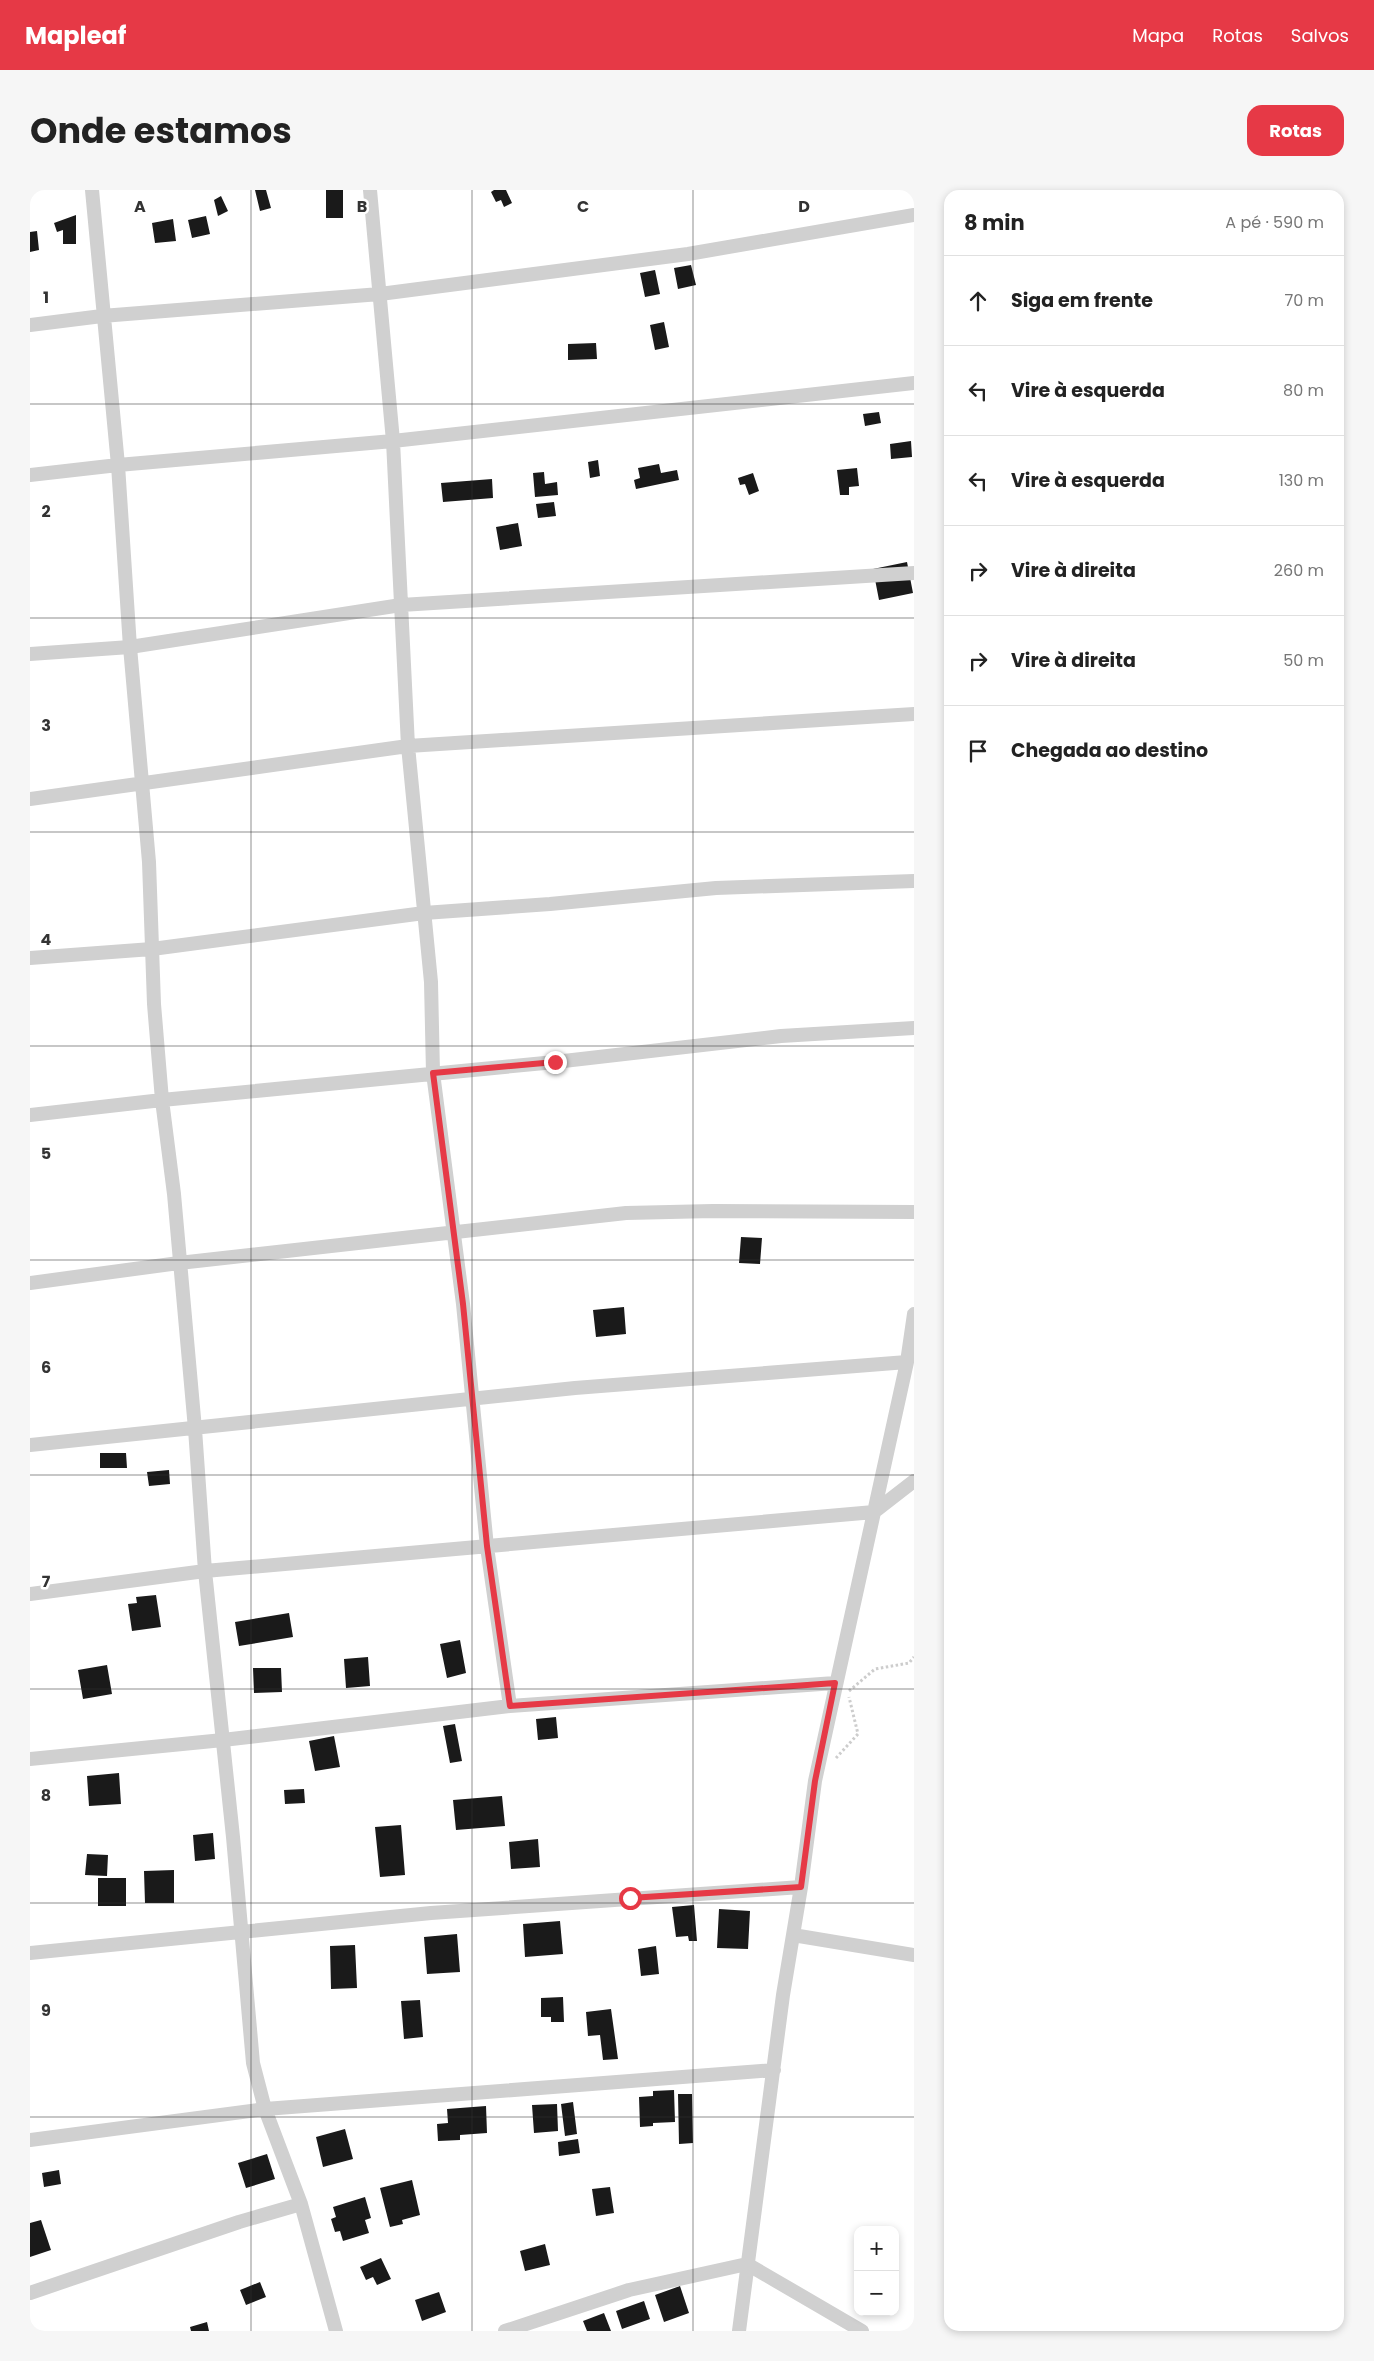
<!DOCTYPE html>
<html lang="pt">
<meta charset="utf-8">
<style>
body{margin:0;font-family:Poppins,sans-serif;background:#f6f6f6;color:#222}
.controls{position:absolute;right:15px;bottom:15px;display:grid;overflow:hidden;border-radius:10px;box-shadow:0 2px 8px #0003}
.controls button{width:45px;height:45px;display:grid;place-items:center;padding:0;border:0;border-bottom:1px solid #e0e0e0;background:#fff;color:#222;font:25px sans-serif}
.stop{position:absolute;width:15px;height:15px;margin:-11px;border:4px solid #e63946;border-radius:50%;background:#fff}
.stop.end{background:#e63946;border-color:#fff;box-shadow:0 1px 5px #0008}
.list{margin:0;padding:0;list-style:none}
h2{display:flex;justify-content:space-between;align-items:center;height:65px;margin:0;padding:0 20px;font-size:21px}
h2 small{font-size:16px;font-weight:400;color:#767676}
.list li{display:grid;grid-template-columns:32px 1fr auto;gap:15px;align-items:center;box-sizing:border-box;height:90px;padding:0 20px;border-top:1px solid #e0e0e0}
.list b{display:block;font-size:19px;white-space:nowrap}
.list em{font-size:16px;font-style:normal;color:#767676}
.icon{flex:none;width:28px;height:28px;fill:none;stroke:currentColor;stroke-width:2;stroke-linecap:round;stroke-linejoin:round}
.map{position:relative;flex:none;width:884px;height:2141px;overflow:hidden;border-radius:15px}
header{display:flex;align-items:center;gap:30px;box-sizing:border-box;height:70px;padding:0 25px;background:#e63946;color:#fff}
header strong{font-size:24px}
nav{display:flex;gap:28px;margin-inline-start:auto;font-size:18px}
.intro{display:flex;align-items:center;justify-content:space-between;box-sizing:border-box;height:120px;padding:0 30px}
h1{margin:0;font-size:35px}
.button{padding:12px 22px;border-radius:15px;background:#e63946;color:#fff;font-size:18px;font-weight:700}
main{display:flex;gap:30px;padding:0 30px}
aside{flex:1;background:#fff;border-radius:15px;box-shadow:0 2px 8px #0003}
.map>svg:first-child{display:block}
</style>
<header>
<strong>Mapleaf</strong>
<nav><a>Mapa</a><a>Rotas</a><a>Salvos</a></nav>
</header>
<div class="intro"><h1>Onde estamos</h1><a class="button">Rotas</a></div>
<main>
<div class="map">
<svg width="884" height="2141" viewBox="0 0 884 2141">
<rect width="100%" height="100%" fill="#fff"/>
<!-- building -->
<path fill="#1a1a1a" d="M225,0H236L241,18L230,21Z
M296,0H313V28H296Z
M464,0H476L482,13L474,17L471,10L466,12L461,2Z
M191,6L198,21L188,26L184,10Z
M46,25V54H33V40L27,42L24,33Z
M176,26L180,44L162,48L158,30Z
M143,29L146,51L125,53L122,33Z
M7,41L9,60L0,62V42Z
M661,75L666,95L648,99L644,78Z
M625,80L630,104L615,107L610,83Z
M634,132L639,157L625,160L620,135Z
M566,153L567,169L538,170V154Z
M849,222L851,233L835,236L833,224Z
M881,251L882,267L861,269L860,254Z
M568,270L570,286L560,288L558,272Z
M629,274L631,283L647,280L649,290L606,299L604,290L610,288L608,278Z
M827,278L829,296L819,297V305H810L807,280Z
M514,282L515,294L527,292L528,305L505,307L503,283Z
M723,283L729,301L719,305L715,294L710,295L708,288Z
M462,289L463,308L413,312L411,293Z
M524,312L526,326L508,328L506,314Z
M488,333L492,356L470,360L466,337Z
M877,372L883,403L849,410L843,379Z
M711,1047L732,1048L730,1074L709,1073Z
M594,1117L596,1144L566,1147L563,1120Z
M70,1263H96L97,1278H70Z
M139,1280L140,1294L119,1296L117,1282Z
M126,1405L131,1437L102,1441L98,1414L107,1413L106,1407Z
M259,1423L263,1447L209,1456L205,1432Z
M430,1450L436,1483L417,1488L410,1454Z
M338,1467L340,1496L316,1498L314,1469Z
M77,1475L82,1504L53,1509L48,1480Z
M223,1478H251L252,1502L224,1503Z
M526,1527L528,1548L508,1550L506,1529Z
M425,1534L432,1571L420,1573L413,1536Z
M304,1546L310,1577L285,1581L279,1551Z
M89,1583L91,1614L59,1616L57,1586Z
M274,1599L275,1613L255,1614L254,1600Z
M472,1606L475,1636L426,1640L423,1610Z
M371,1635L375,1685L350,1687L345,1637Z
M183,1643L185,1669L165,1671L163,1645Z
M508,1649L510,1677L481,1679L479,1652Z
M57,1664L78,1665L77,1686L55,1685Z
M144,1680V1713H115L114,1681Z
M68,1688H96V1716H68Z
M664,1715L667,1751H659L658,1746L646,1747L642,1717Z
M689,1719L720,1721L718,1759L687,1758Z
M530,1731L533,1764L495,1767L493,1734Z
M427,1744L430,1782L397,1784L394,1747Z
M325,1755L327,1798L301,1799L300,1756Z
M626,1756L629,1784L611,1786L608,1759Z
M533,1807L534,1832H521V1827H511V1808Z
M390,1810L393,1847L374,1849L371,1811Z
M581,1819L588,1869L573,1870L570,1845L558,1846L556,1822Z
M644,1900L645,1932L623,1933V1936L610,1937L609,1907L623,1906V1901Z
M648,1904H662L663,1953L649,1954Z
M543,1912L547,1944L535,1946L531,1914Z
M527,1914L528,1941L504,1943L502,1915Z
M456,1916L457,1943L430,1945V1950L408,1951L407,1934L418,1933L417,1919Z
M315,1939L323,1969L293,1977L286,1947Z
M548,1949L550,1963L529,1966L528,1952Z
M237,1964L245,1989L216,1998L208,1973Z
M29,1980L31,1994L14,1997L12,1983Z
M382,1990L390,2025L372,2030L373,2034L360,2037L350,1998Z
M580,1997L584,2023L566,2026L562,1999Z
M335,2007L341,2028L335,2030L339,2043L313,2051L310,2041L305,2042L301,2029L306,2027L303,2017Z
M11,2030L21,2060L0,2067V2033Z
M515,2054L520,2075L495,2081L490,2061Z
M351,2068L361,2089L347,2095L343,2087L336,2090L330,2077Z
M230,2092L236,2107L216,2115L210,2100Z
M650,2096L659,2123L634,2132L625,2105Z
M409,2102L416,2122L392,2131L385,2110Z
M614,2111L620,2129L592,2139L586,2121Z
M574,2123L581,2141H557L553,2131Z
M177,2132L179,2141H161L160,2137Z"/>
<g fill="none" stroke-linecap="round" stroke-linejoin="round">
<!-- path -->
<path stroke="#cdcdcd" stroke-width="3" stroke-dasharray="2.5 2.5" stroke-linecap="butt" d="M819,1501L845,1479L879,1473L884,1467
M806,1568L828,1544L819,1507"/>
<!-- street -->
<path stroke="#d0d0d0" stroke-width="14" d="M62,0L88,275L100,457L119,672L124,814L132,910L144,1004L165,1239L175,1381L203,1647L223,1873L235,1919L271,2014L306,2141
M340,0L363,251L378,556L401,792L403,883L433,1114L457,1357L480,1516
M0,135L72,126L350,104L658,64L884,25
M0,285L88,275L363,251L884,193
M0,464L100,457L371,415L884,383
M0,609L378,556L884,524
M0,768L122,759L394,723L520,714L686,698L884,691
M0,925L132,910L525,872L751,846L884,838
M0,1093L149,1073L596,1023L683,1021L884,1022
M0,1255L545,1198L877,1172
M0,1404L175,1381L844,1322L884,1291
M0,1569L193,1550L480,1516L805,1493
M763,1745L884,1765
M0,1763L401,1723L771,1697
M0,1950L235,1919L744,1880
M0,2103L209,2032L271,2014
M475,2141L599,2100L717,2074L832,2141
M709,2141L753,1805L771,1697L785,1591L877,1172L884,1124"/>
</g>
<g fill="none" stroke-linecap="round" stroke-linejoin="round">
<!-- route -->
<path stroke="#e63946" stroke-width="6" d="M525,872L403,883L433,1114L457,1356L480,1516L805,1493L785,1591L771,1697L600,1708"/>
</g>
<!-- grid -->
<path fill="none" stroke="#333" stroke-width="1" stroke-opacity="0.55" d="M221,0V2141M442,0V2141M663,0V2141M0,214H884M0,428H884M0,642H884M0,856H884M0,1070H884M0,1285H884M0,1499H884M0,1713H884M0,1927H884"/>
<g font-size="16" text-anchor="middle" font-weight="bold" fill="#333" stroke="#fff" stroke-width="5" stroke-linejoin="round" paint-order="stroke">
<text x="110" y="22">A</text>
<text x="332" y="22">B</text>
<text x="553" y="22">C</text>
<text x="774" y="22">D</text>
<text x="16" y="113">1</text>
<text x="16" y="327">2</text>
<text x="16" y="541">3</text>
<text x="16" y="755">4</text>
<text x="16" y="969">5</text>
<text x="16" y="1183">6</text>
<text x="16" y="1397">7</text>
<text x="16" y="1611">8</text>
<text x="16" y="1826">9</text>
</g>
</svg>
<div class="controls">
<button>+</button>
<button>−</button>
</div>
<div class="stop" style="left:600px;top:1708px"></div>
<div class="stop end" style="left:525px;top:872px"></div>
</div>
<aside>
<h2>8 min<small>A pé · 590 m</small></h2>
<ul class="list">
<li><svg class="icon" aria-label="ahead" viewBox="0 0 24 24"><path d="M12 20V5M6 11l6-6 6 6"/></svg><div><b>Siga em frente</b></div><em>70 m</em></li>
<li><svg class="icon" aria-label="left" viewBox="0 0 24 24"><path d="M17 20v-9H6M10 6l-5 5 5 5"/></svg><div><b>Vire à esquerda</b></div><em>80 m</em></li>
<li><svg class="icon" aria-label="left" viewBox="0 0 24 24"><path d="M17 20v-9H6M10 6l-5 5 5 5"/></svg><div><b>Vire à esquerda</b></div><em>130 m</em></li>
<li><svg class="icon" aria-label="right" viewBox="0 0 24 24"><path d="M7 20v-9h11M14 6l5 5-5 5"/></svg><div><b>Vire à direita</b></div><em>260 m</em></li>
<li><svg class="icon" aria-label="right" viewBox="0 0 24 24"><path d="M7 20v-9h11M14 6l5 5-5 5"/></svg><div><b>Vire à direita</b></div><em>50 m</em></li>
<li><svg class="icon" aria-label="arrive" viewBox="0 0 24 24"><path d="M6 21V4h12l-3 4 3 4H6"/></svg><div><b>Chegada ao destino</b></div></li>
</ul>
</aside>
</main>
